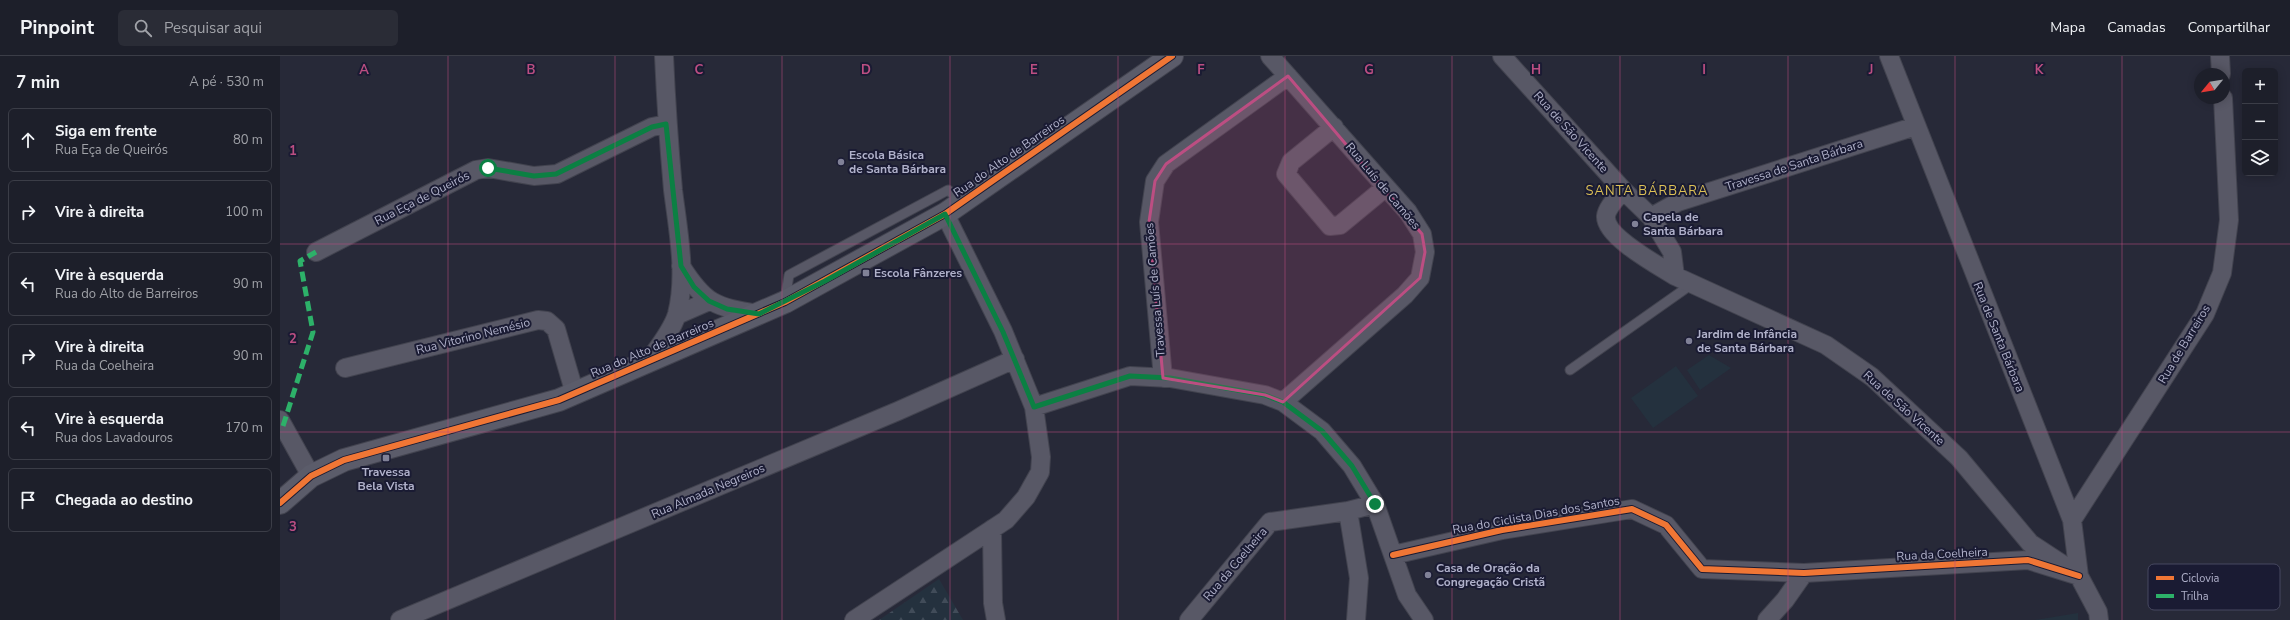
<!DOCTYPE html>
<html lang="pt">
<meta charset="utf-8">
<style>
body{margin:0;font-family:"Nunito Sans",sans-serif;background:#2a2c36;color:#f1f3f6}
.controls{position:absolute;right:12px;top:12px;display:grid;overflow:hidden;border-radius:6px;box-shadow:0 2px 10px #0003}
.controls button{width:36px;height:36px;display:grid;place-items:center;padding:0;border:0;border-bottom:1px solid #3b3d47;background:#1d1f2a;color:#f1f3f6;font:20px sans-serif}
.compass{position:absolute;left:1914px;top:12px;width:36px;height:36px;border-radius:50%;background:#1d1f2a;box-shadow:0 2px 10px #0003;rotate:240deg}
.stop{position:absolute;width:12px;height:12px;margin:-9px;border:3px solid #0b8043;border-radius:50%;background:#fff}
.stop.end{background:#0b8043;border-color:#fff;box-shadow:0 1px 4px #0008}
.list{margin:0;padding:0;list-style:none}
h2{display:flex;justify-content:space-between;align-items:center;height:52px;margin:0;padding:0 16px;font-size:17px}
h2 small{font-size:13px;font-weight:400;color:#a0a2a8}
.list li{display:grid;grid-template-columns:26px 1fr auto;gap:12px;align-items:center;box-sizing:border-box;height:64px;margin:0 8px 8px;padding:0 8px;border:1px solid #3b3d47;border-radius:6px}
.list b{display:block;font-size:15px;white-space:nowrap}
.list p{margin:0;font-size:13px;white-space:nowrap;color:#a0a2a8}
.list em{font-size:13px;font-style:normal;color:#a0a2a8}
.icon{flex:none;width:22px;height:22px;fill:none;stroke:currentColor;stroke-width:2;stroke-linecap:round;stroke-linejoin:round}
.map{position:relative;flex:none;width:2010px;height:564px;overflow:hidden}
header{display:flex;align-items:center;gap:24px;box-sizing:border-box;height:56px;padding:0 20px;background:#1d1f2a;border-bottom:1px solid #3b3d47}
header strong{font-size:19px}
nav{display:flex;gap:22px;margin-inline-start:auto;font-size:14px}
.search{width:280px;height:36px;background:#2a2c36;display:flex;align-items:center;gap:10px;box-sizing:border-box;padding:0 14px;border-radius:6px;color:#a0a2a8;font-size:15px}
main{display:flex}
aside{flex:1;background:#1d1f2a}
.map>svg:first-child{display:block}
</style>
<header>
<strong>Pinpoint</strong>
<div class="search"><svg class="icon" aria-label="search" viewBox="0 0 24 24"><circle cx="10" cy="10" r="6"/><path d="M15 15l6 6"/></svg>Pesquisar aqui</div>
<nav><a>Mapa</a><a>Camadas</a><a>Compartilhar</a></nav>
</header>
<main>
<aside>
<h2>7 min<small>A pé · 530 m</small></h2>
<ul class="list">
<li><svg class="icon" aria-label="ahead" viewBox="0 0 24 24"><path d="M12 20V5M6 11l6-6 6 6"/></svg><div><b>Siga em frente</b><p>Rua Eça de Queirós</p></div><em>80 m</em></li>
<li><svg class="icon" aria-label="right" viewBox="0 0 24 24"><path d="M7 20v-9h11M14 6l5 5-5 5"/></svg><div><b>Vire à direita</b></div><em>100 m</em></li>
<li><svg class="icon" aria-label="left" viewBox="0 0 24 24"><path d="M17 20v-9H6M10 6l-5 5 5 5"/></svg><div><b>Vire à esquerda</b><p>Rua do Alto de Barreiros</p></div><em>90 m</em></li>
<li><svg class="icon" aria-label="right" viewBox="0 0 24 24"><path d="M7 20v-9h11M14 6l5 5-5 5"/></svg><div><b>Vire à direita</b><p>Rua da Coelheira</p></div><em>90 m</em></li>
<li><svg class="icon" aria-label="left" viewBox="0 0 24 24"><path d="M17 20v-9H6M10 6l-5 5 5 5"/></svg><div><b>Vire à esquerda</b><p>Rua dos Lavadouros</p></div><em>170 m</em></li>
<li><svg class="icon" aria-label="arrive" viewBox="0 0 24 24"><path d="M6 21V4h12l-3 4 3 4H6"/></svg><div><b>Chegada ao destino</b></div></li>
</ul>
</aside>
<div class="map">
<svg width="2010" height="564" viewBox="0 0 2010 564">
<defs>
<pattern id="forest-firs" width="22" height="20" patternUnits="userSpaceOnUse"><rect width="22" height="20" fill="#24313e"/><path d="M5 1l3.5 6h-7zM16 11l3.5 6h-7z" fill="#414c59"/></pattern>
</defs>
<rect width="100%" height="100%" fill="#272938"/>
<!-- forest -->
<path fill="url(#forest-firs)" d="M659,523L683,564H599Z"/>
<!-- green -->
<path fill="#24313e" d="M1429,299L1451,312L1420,334L1407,314Z
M1396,310L1418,340L1373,372L1351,342Z
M1798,557V564H1755Z"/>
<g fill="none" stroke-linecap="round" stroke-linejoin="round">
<defs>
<path id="lane" d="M505,244L509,219L668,134L682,146
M1290,314L1412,228"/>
<path id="street" d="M990,0L1128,156L1142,178L1145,196L1140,222L1125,239L1003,346
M1222,0L1343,134L1371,161L1392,196L1395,220C1379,210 1324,180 1326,160C1327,151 1338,141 1343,134
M1609,0L1792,464L1799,520L1818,556L1819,564
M1940,0L1941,18
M1054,71L1011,106L1006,118L1050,170L1060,169L1106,131
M1371,161L1398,146L1636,70
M36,196L196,114L208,112L254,120L277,118L372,71L387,68
M401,210C425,248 435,251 479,258
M1395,220L1546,289L1592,321L1679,402L1750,487L1782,508
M397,259L429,245
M367,307C377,293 392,275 397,258C407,218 398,174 393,134C389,89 386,45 384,0
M65,312L258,264L267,265L276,273L295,338
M883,322L869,166L875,125L886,108L1008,20
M754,351L850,320L890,322L985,339L1003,346L1042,375L1072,410L1095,448L1127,539L1144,564
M0,364L31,420
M1068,455L1079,522L1076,564
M1792,464L1925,258L1942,217L1949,164L1943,42
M712,473L713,547L716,564
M1113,499L1222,474L1352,453L1386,469L1422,513L1524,517L1748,504L1799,520
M120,564L618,355L735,303
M574,564L726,464L746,441L760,416L761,401L754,351L723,275L665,158
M909,564L990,466L1068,455L1095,448
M1487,564L1505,544L1524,517"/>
<path id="secondary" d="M0,447L31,420L64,404L279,344L505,246L665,158L892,0"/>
</defs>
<!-- lane casing -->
<use href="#lane" stroke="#42434f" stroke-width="11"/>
<!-- street casing -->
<use href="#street" stroke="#42434f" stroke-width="20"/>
<!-- secondary casing -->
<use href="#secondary" stroke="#42434f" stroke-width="24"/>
<!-- lane -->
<use href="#lane" stroke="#585866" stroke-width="9"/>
<!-- street -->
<use href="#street" stroke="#585866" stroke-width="18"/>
<!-- secondary -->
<use href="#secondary" stroke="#5b5c6a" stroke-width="22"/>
<!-- quiet -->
<path stroke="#2db169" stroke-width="5" stroke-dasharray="10 5" stroke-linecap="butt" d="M3,370L33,276L20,205L36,196"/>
<defs>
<path id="cycleway" d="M0,447L31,420L64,404L279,344L505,246L665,158L892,0
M1113,499L1222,474L1352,453L1386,469L1422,513L1524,517L1748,504L1799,520"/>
</defs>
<!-- cycleway casing -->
<use href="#cycleway" stroke="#1a1b33" stroke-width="8"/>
<!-- cycleway -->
<use href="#cycleway" stroke="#f07635" stroke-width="6"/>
</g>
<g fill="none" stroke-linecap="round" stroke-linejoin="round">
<!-- route -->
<path stroke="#0b8043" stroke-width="5" d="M208,112L254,120L276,118L372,71L386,68L401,210L414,231L429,245L447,253L479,258L545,225L665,158L723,276L754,351L850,320L890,322L985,339L1003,346L1042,375L1072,410L1095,448"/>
</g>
<!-- marked area -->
<path fill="#bc4e82" fill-opacity="0.2" stroke="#bc4e82" stroke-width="3" stroke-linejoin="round" d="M1008,20L1142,178L1145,196L1140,222L1003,346L985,339L883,322L869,166L875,125L886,108Z"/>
<!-- grid -->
<path fill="none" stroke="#bc4e82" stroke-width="1" stroke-opacity="0.55" d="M168,0V564M335,0V564M502,0V564M670,0V564M838,0V564M1005,0V564M1172,0V564M1340,0V564M1508,0V564M1675,0V564M1842,0V564M0,188H2010M0,376H2010"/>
<!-- markers -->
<g fill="#808197" stroke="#1a1b33" stroke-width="1.5">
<circle cx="561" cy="106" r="4"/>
<circle cx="1355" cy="168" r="4"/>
<rect x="582" y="213" width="8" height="8" rx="2"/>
<circle cx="1409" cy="285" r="4"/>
<rect x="102" y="398" width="8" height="8" rx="2"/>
<circle cx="1148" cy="519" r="4"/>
</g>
<g text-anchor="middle" stroke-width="4" stroke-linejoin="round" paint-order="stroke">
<!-- street labels -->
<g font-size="12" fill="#b0b1ca" stroke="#1a1b33">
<text transform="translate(1291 76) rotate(48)" y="4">Rua de São Vicente</text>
<text transform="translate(729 100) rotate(-35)" y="4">Rua do Alto de Barreiros</text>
<text transform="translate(1514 109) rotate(-18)" y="4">Travessa de Santa Bárbara</text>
<text transform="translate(1103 130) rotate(50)" y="4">Rua Luís de Camões</text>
<text transform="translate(142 142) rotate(-27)" y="4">Rua Eça de Queirós</text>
<text transform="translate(875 234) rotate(-95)" y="4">Travessa Luís de Camões</text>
<text transform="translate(193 280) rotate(-14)" y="4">Rua Vitorino Nemésio</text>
<text transform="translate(1719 281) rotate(68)" y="4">Rua de Santa Bárbara</text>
<text transform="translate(1904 288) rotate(-59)" y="4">Rua de Barreiros</text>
<text transform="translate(372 292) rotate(-23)" y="4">Rua do Alto de Barreiros</text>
<text transform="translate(1624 352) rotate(42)" y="4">Rua de São Vicente</text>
<text transform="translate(428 435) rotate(-23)" y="4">Rua Almada Negreiros</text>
<text transform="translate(1256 459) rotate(-10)" y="4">Rua do Ciclista Dias dos Santos</text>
<text transform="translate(1662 498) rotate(-3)" y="4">Rua da Coelheira</text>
<text transform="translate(955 508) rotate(-50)" y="4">Rua da Coelheira</text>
</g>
<!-- poi labels -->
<g font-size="12" font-weight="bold" fill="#b0b1ca" stroke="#1a1b33" text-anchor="start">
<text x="569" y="103">Escola Básica<tspan x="569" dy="14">de Santa Bárbara</tspan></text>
<text x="1363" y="165">Capela de<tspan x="1363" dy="14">Santa Bárbara</tspan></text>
<text x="594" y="221">Escola Fânzeres</text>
<text x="1417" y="282">Jardim de Infância<tspan x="1417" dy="14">de Santa Bárbara</tspan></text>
<text x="106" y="420" text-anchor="middle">Travessa<tspan x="106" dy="14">Bela Vista</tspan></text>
<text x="1156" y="516">Casa de Oração da<tspan x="1156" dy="14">Congregação Cristã</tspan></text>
</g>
<!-- neighbourhood labels -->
<g font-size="13" letter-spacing="1" fill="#dec256" stroke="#1a1b33">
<text x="1367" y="139">SANTA BÁRBARA</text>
</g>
</g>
<!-- legend -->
<rect x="1868" y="508" width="132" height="46" rx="6" fill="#1a1b33" stroke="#474860" stroke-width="1"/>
<rect x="1876" y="520" width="18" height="4" fill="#f07635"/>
<rect x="1876" y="538" width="18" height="4" fill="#2db169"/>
<g font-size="11" fill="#b0b1ca">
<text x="1901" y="526">Ciclovia</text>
<text x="1901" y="544">Trilha</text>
</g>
<g font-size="13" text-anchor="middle" font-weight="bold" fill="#bc4e82" stroke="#1a1b33" stroke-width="4" stroke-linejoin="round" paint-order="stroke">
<text x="84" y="18">A</text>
<text x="251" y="18">B</text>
<text x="419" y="18">C</text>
<text x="586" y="18">D</text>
<text x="754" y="18">E</text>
<text x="921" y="18">F</text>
<text x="1089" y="18">G</text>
<text x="1256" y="18">H</text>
<text x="1424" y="18">I</text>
<text x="1591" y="18">J</text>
<text x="1759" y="18">K</text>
<text x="13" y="99">1</text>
<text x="13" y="287">2</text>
<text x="13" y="475">3</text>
</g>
</svg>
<div class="controls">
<button>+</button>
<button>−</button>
<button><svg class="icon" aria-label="layers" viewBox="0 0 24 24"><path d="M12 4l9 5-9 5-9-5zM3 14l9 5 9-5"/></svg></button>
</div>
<svg class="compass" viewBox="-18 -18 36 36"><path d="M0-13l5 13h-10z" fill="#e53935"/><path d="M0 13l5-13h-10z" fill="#a0a2a8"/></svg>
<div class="stop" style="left:208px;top:112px"></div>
<div class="stop end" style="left:1095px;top:448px"></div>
</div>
</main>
